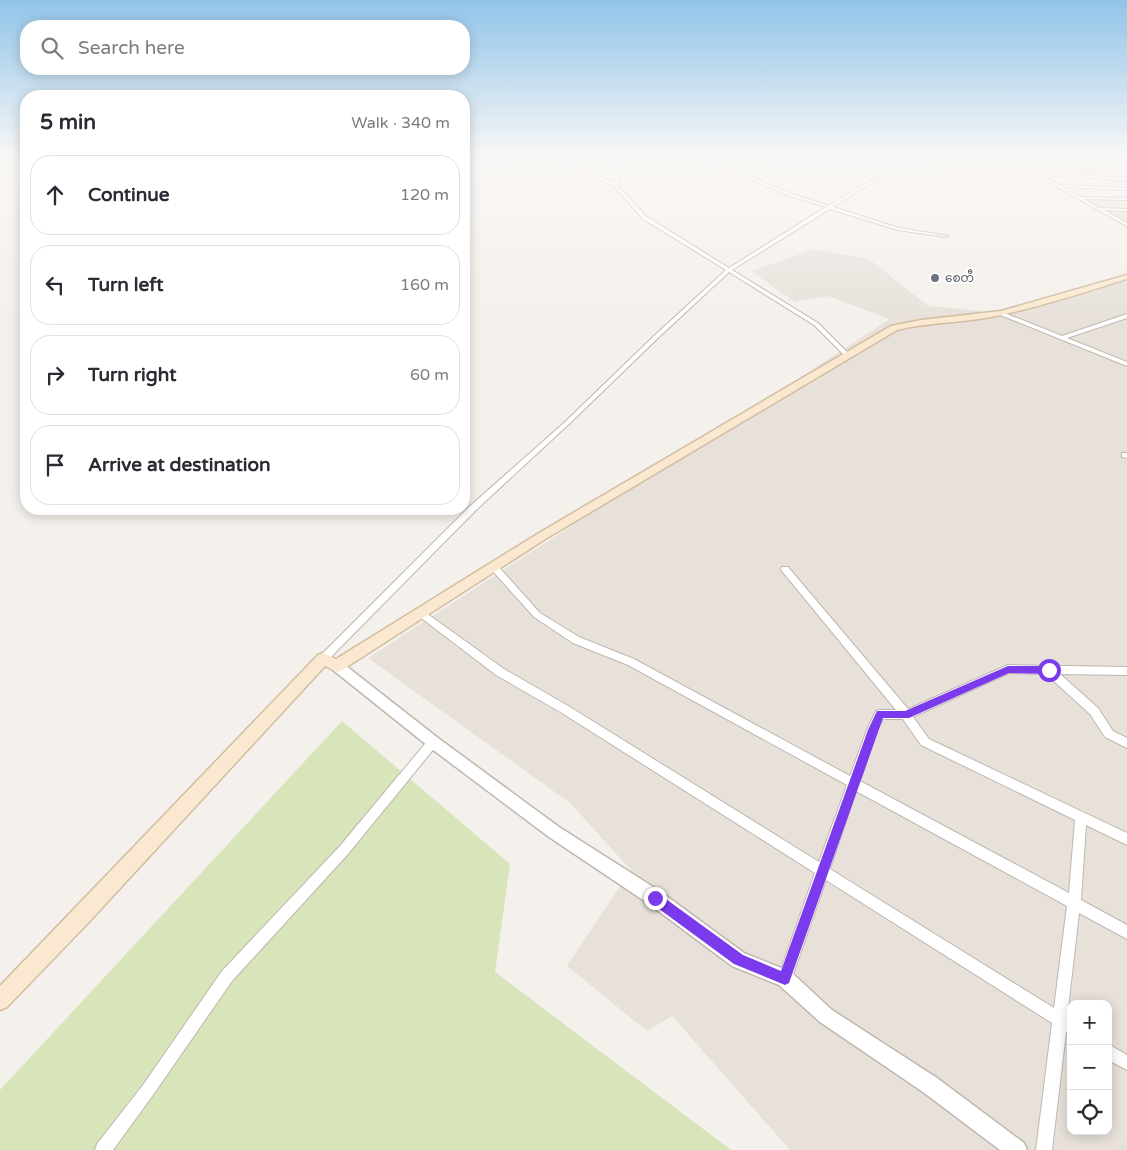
<!DOCTYPE html>
<meta charset="utf-8">
<style>
body{margin:0;font-family:"Varela Round","Noto Sans Myanmar",sans-serif;background:#f2f2f3;color:#2b2b33}
.controls{position:absolute;right:15px;bottom:15px;display:grid;overflow:hidden;border-radius:10px;box-shadow:0 2px 12px #0003}
.controls button{width:45px;height:45px;display:grid;place-items:center;padding:0;border:0;border-bottom:1px solid #e1e1e2;background:#fff;color:#2b2b33;font:25px sans-serif}
.stop{position:absolute;width:15px;height:15px;margin:-11px;border:4px solid #7c3aed;border-radius:50%;background:#fff}
.stop.end{background:#7c3aed;border-color:#fff;box-shadow:0 1px 5px #0008}
.list{margin:0;padding:0;list-style:none}
h2{display:flex;justify-content:space-between;align-items:center;height:65px;margin:0;padding:0 20px;font-size:21px}
h2 small{font-size:16px;font-weight:400;color:#7c7c81}
.list li{display:grid;grid-template-columns:32px 1fr auto;gap:15px;align-items:center;box-sizing:border-box;height:80px;margin:0 10px 10px;padding:0 10px;border:1px solid #e1e1e2;border-radius:20px}
.list b{display:block;font-size:19px;white-space:nowrap}
.list em{font-size:16px;font-style:normal;color:#7c7c81}
.icon{flex:none;width:28px;height:28px;fill:none;stroke:currentColor;stroke-width:2;stroke-linecap:round;stroke-linejoin:round}
.map{position:relative;flex:none;width:1127px;height:1150px;overflow:hidden}
.search{position:absolute;background:#fff;box-shadow:0 2px 12px #0003;left:20px;top:20px;width:450px;height:55px;display:flex;align-items:center;gap:12px;box-sizing:border-box;padding:0 18px;border-radius:20px;color:#7c7c81;font-size:19px}
.panel{position:absolute;background:#fff;box-shadow:0 2px 12px #0003;left:20px;top:90px;width:450px;height:425px;border-radius:20px}
.map>svg:first-child{display:block}
</style>
<div class="map">
<svg width="1127" height="1150" viewBox="0 0 1127 1150">
<rect width="100%" height="100%" fill="#f4f0eb"/>
<!-- residential -->
<path fill="#e7e1da" fill-rule="evenodd" d="M936,158H1127V183L1053,176L942,173Z
M1069,195L1127,197V228Z
M814,249L869,259L928,306L992,312L1127,273V1150H790L672,1016L647,1031L567,966L631,870L570,803L368,658L890,319L828,296L795,302L751,271ZM1071,1004H1108V1131H1071Z"/>
<!-- green -->
<path fill="#d8e4b9" d="M342,721L510,864L495,972L731,1150H0V1090Z"/>
<g fill="none" stroke-linecap="round" stroke-linejoin="round">
<defs>
<path id="minor" d="M548,158H552L614,183L620,162L639,158L623,164L617,185L647,217L729,268L826,207L787,195L747,178L665,159L663,158L749,176L789,193L829,206L862,185L928,158H932L864,187L833,207L899,228L948,236L946,237L898,230L830,209L732,270L818,323L850,355V357H846L814,325L729,272L659,337L569,424L475,511L326,662L323,663L320,662L318,659L320,656L469,507L565,422L655,335L726,270L643,219L614,186L548,160Z
M1005,158H1009L1039,175L1041,173L1127,178V180L1040,175L1059,185L1127,188V190L1062,187L1080,197L1127,198V200L1084,199L1099,208L1127,209V211L1104,210L1127,223V226Z
M1013,158H1020L1082,166L1127,168V170L1082,168Z
M1097,158H1102L1127,163V165Z
M998,312H1002L1062,336L1127,314V318L1067,338L1127,362V366L998,314Z
M1122,453H1127V458L1122,457Z
M493,563L496,564L540,613L579,637L634,659L850,776L867,730L876,711L880,710H896L782,571L781,569L782,567H788L908,709L1008,665L1127,667V675L1060,674L1098,708L1113,731L1127,738V748L1105,737L1090,714L1046,674L1009,673L913,717L929,739L1127,833V845L1086,825L1081,900L1127,925V939L1079,913L1067,1017L1071,1019V1034L1066,1032L1052,1150H1036L1052,1023L826,880L790,983L785,985L780,983L778,978L815,873L562,713L496,675L416,614L414,612L416,610H422L504,669L570,707L819,862L847,785L628,665L573,643L534,617L490,568L489,566L490,564ZM883,719H903L921,745L1075,820L1069,893L860,781L877,730ZM856,791L1067,906L1054,1008L830,869Z
M433,737L437,739L438,742L437,745L348,854L232,981L153,1095L113,1150H95L97,1144L143,1085L222,971L340,846L429,739Z
M1108,1044L1127,1055V1070L1108,1060Z"/>
<path id="tertiary" d="M337,661L341,662L438,738L559,827L661,892L744,953L791,972L832,1010L937,1078L1024,1143L1027,1150H1000L923,1092L820,1022L779,985L732,966L649,904L549,837L428,746L333,670L331,666L333,662Z"/>
<path id="secondary" d="M1127,275V279C1082,293 1037,308 991,317C960,323 928,322 897,330L547,538L342,670L337,672L325,666L88,923L7,1007L0,1010V986L318,655L323,653L336,659L539,533L891,326L921,320L1001,311Z"/>
</defs>
<!-- minor casing -->
<use href="#minor" stroke="#bfb6af" stroke-width="2"/>
<!-- tertiary casing -->
<use href="#tertiary" stroke="#bfb6af" stroke-width="3"/>
<!-- secondary casing -->
<use href="#secondary" stroke="#d2bda2" stroke-width="3"/>
<!-- minor -->
<use href="#minor" fill="#fff" fill-rule="evenodd"/>
<!-- tertiary -->
<use href="#tertiary" fill="#fff" fill-rule="evenodd"/>
<!-- secondary -->
<use href="#secondary" fill="#fae9d0" fill-rule="evenodd"/>
</g>
<!-- sky -->
<linearGradient id="sky" x2="0" y2="1"><stop stop-color="#91c4e9"/><stop offset="0.5" stop-color="#faf8f6"/><stop offset="1" stop-color="#faf8f6" stop-opacity="0"/></linearGradient>
<rect width="1127" height="319" fill="url(#sky)"/>
<!-- route -->
<path fill="#7c3aed" d="M1008,666H1049L1053,670L1049,674L1009,673L909,718H883L789,983L785,985L734,964L651,903L649,898L651,894L655,892L659,894L743,955L781,971L868,730L877,711H905Z"/>
<!-- markers -->
<circle fill="#6b7280" stroke="#fff" stroke-width="2" cx="935" cy="278" r="5"/>
<g text-anchor="middle" stroke-width="4" stroke-linejoin="round" paint-order="stroke">
<!-- far-worship labels -->
<g font-size="12" fill="#5b616d" stroke="#fff" text-anchor="start">
<text x="945" y="282">စေတီ</text>
</g>
</g>
</svg>
<div class="controls">
<button>+</button>
<button>−</button>
<button><svg class="icon" aria-label="locate" viewBox="0 0 24 24"><circle cx="12" cy="12" r="6"/><path d="M12 2v4M12 18v4M2 12h4M18 12h4"/></svg></button>
</div>
<div class="stop" style="left:1049px;top:670px"></div>
<div class="stop end" style="left:655px;top:898px"></div>
<div class="search"><svg class="icon" aria-label="search" viewBox="0 0 24 24"><circle cx="10" cy="10" r="6"/><path d="M15 15l6 6"/></svg>Search here</div>
<section class="panel">
<h2>5 min<small>Walk · 340 m</small></h2>
<ul class="list">
<li><svg class="icon" aria-label="ahead" viewBox="0 0 24 24"><path d="M12 20V5M6 11l6-6 6 6"/></svg><div><b>Continue</b></div><em>120 m</em></li>
<li><svg class="icon" aria-label="left" viewBox="0 0 24 24"><path d="M17 20v-9H6M10 6l-5 5 5 5"/></svg><div><b>Turn left</b></div><em>160 m</em></li>
<li><svg class="icon" aria-label="right" viewBox="0 0 24 24"><path d="M7 20v-9h11M14 6l5 5-5 5"/></svg><div><b>Turn right</b></div><em>60 m</em></li>
<li><svg class="icon" aria-label="arrive" viewBox="0 0 24 24"><path d="M6 21V4h12l-3 4 3 4H6"/></svg><div><b>Arrive at destination</b></div></li>
</ul>
</section>
</div>
